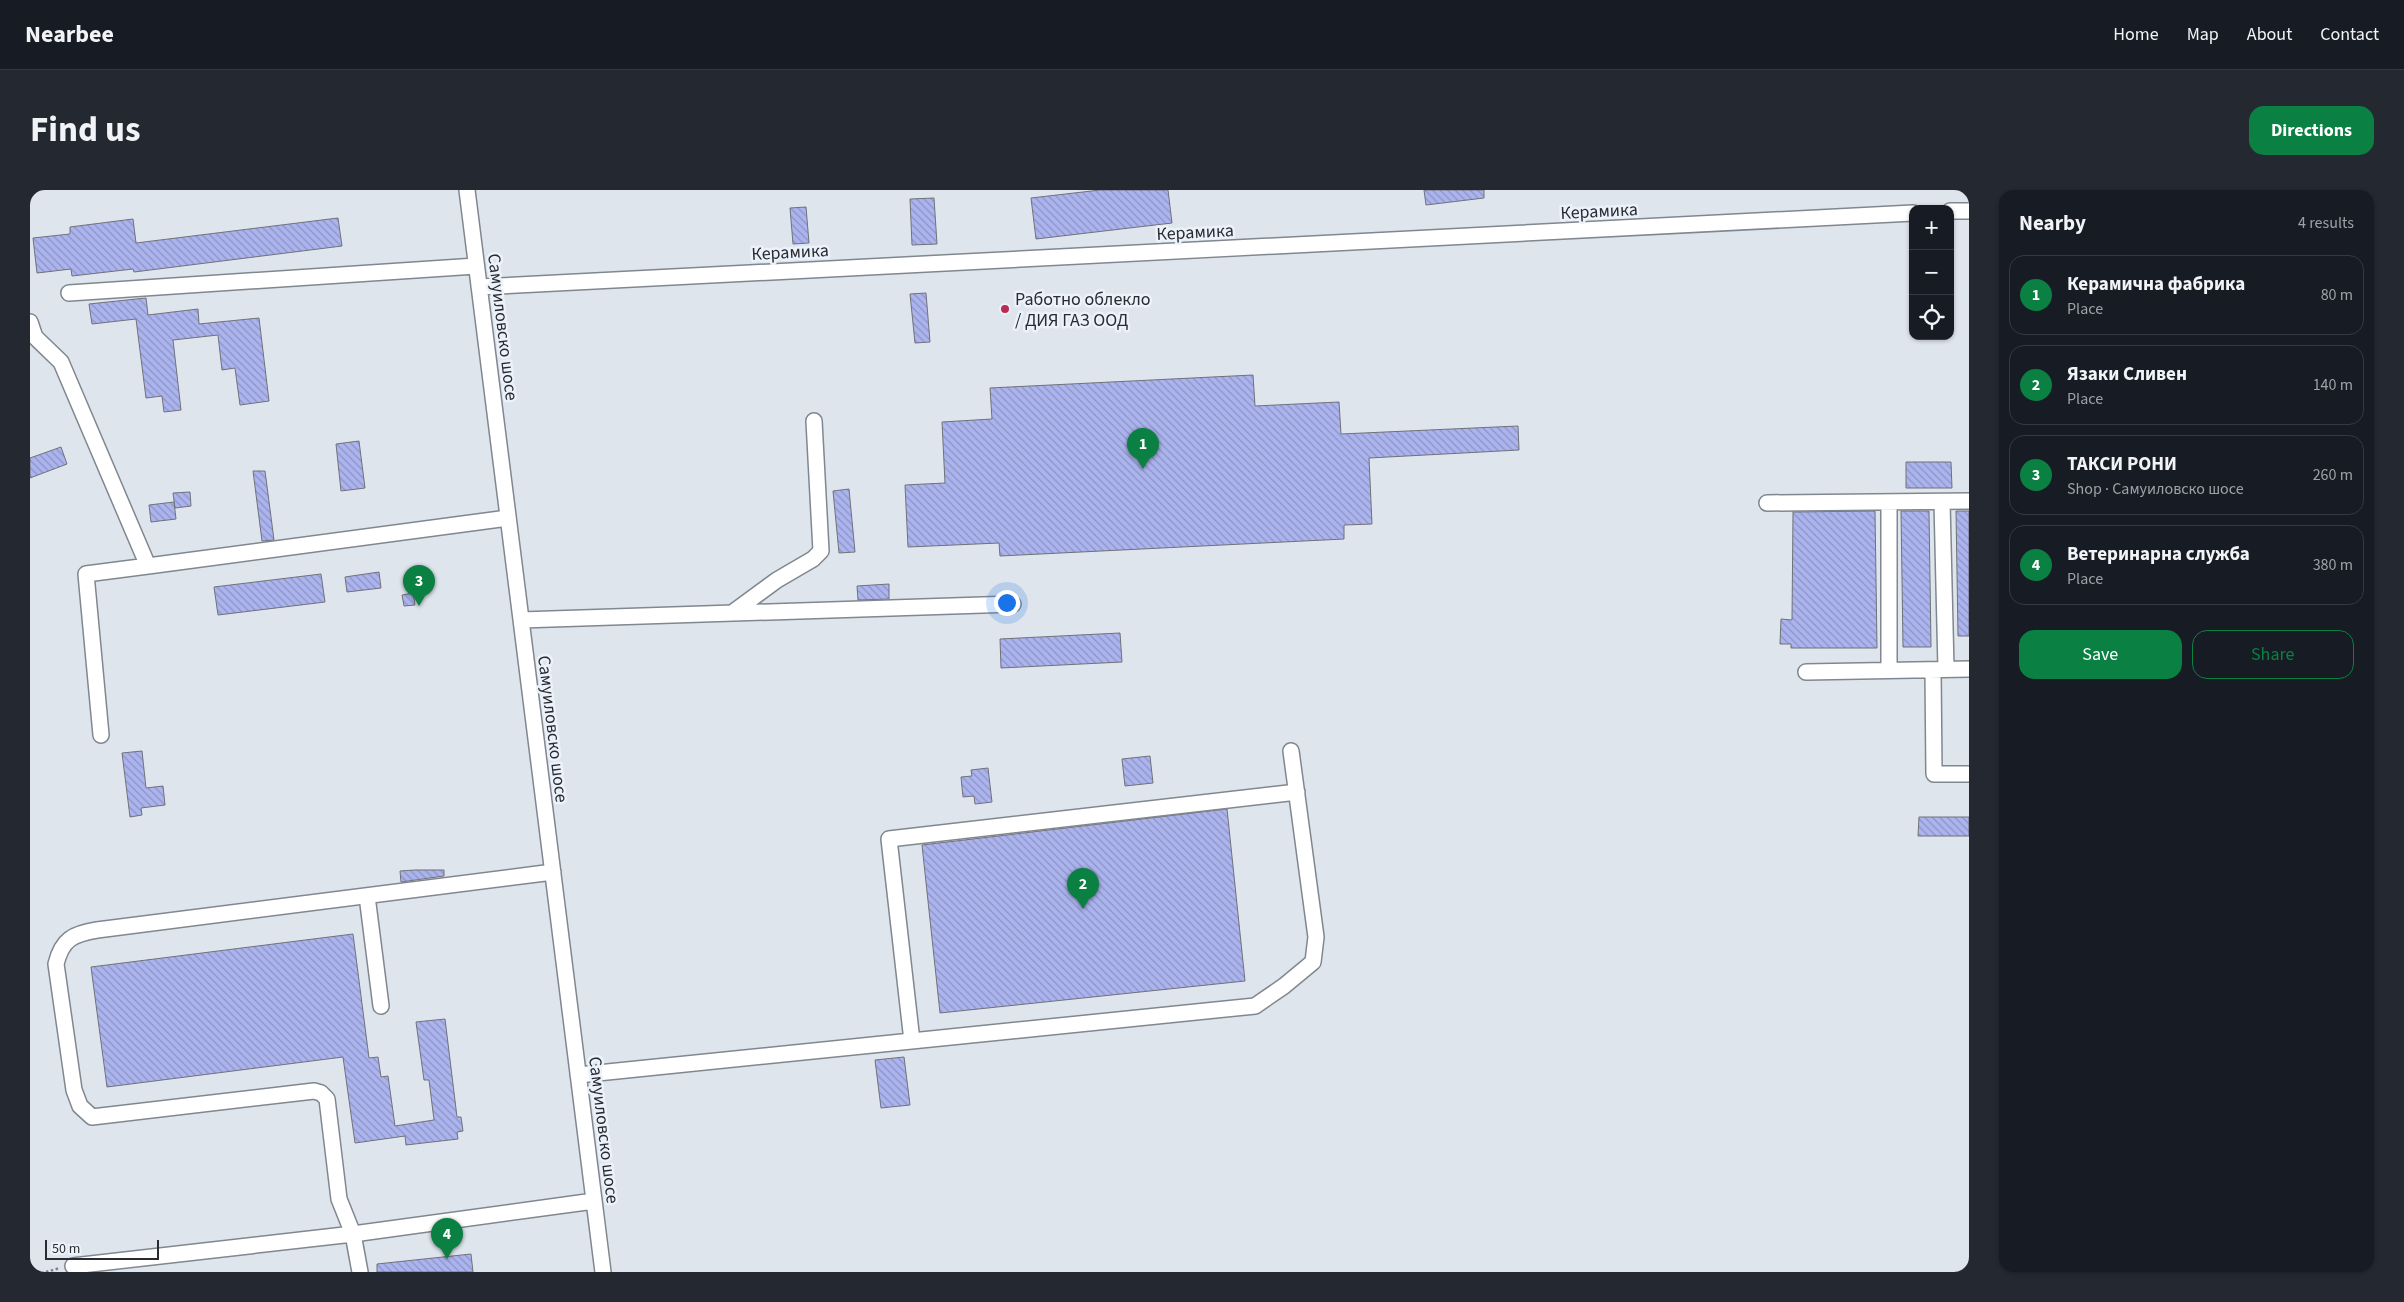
<!DOCTYPE html>
<meta charset="utf-8">
<style>
body{margin:0;font-family:"Source Sans 3",sans-serif;background:#242831;color:#f1f3f6}
.controls{position:absolute;right:15px;top:15px;display:grid;overflow:hidden;border-radius:10px;box-shadow:0 1px 4px #0004}
.controls button{width:45px;height:45px;display:grid;place-items:center;padding:0;border:0;border-bottom:1px solid #363941;background:#171b24;color:#f1f3f6;font:25px sans-serif}
.scale{position:absolute;left:15px;bottom:12px;width:114px;box-sizing:border-box;padding-left:5px;border:2px solid #292c2f;border-top:0;font-size:14px;line-height:18px;white-space:nowrap;color:#292c2f;-webkit-text-stroke:4px #ecf2fb;paint-order:stroke}
.you{position:absolute;left:976px;top:412px;width:18px;height:18px;margin:-12px;border:4px solid #fff;border-radius:50%;background:#1a73e8;box-shadow:0 0 0 8px #1a73e833}
.badge{display:grid;place-items:center;width:32px;height:32px;border-radius:50%;background:#0b8043;color:#fff;font-size:16px;font-weight:700}
.pin{position:absolute;translate:-50% -41px;filter:drop-shadow(0 1px 2px #0008)}
.pin::after{content:'';position:absolute;top:26px;width:18px;height:15px;background:inherit;clip-path:polygon(0 0,100% 0,50% 100%)}
.list{margin:0;padding:0;list-style:none}
h2{display:flex;justify-content:space-between;align-items:center;height:65px;margin:0;padding:0 20px;font-size:21px}
h2 small{font-size:16px;font-weight:400;color:#9ea1a6}
.list li{display:grid;grid-template-columns:32px 1fr auto;gap:15px;align-items:center;box-sizing:border-box;height:80px;margin:0 10px 10px;padding:0 10px;border:1px solid #363941;border-radius:15px}
.list b{display:block;font-size:19px;white-space:nowrap}
.list p{margin:0;font-size:16px;white-space:nowrap;color:#9ea1a6}
.list em{font-size:16px;font-style:normal;color:#9ea1a6}
.actions{display:flex;gap:10px;padding:15px 20px}
.actions a{flex:1;padding:11px 0;border:1px solid #0b8043;border-radius:15px;text-align:center;font-size:18px;color:#0b8043}
.actions .main{background:#0b8043;color:#fff}
.icon{flex:none;width:28px;height:28px;fill:none;stroke:currentColor;stroke-width:2;stroke-linecap:round;stroke-linejoin:round}
.map{position:relative;flex:none;width:1939px;height:1082px;overflow:hidden;border-radius:15px}
header{display:flex;align-items:center;gap:30px;box-sizing:border-box;height:70px;padding:0 25px;background:#171b24;border-bottom:1px solid #363941}
header strong{font-size:24px}
nav{display:flex;gap:28px;margin-inline-start:auto;font-size:18px}
.intro{display:flex;align-items:center;justify-content:space-between;box-sizing:border-box;height:120px;padding:0 30px}
h1{margin:0;font-size:35px}
.button{padding:12px 22px;border-radius:15px;background:#0b8043;color:#fff;font-size:18px;font-weight:700}
main{display:flex;gap:30px;padding:0 30px}
aside{flex:1;background:#171b24;border-radius:15px;box-shadow:0 1px 4px #0004}
.map>svg:first-child{display:block}
</style>
<header>
<strong>Nearbee</strong>
<nav><a>Home</a><a>Map</a><a>About</a><a>Contact</a></nav>
</header>
<div class="intro"><h1>Find us</h1><a class="button">Directions</a></div>
<main>
<div class="map">
<svg width="1939" height="1082" viewBox="0 0 1939 1082">
<defs>
<pattern id="building-back-hatch" width="6" height="6" patternUnits="userSpaceOnUse" patternTransform="scale(1.25)"><rect width="6" height="6" fill="#acb4ef"/><path d="M-1 5l2 2M0 0l6 6M5-1l2 2" fill="none" stroke="#8c93c2"/></pattern>
</defs>
<rect width="100%" height="100%" fill="#dfe5ed"/>
<!-- building -->
<path fill="url(#building-back-hatch)" stroke="#707179" d="M1070,0H1138L1142,33L1006,49L1001,8Z
M1394,0H1454V8L1396,15Z
M904,8L907,54L882,55L880,9Z
M776,17L779,53L763,54L760,18Z
M308,28L312,56L104,82L103,79L42,86L41,79L7,83L3,48L40,44V37L103,29L106,53Z
M896,103L900,152L885,153L880,104Z
M116,108L118,125L168,119L169,134L229,128L239,211L210,215L205,178L192,180L188,145L143,150L151,220L134,222L132,206L116,208L106,129L62,134L59,114Z
M1223,185L1225,216L1309,212L1311,244L1488,236L1489,260L1339,268L1342,334L1314,335V349L970,366L969,353L878,357L875,295L915,293L912,232L962,229L960,198Z
M329,251L335,298L311,301L306,254Z
M31,257L37,274L0,288V268Z
M1876,272H1921L1922,298H1876Z
M223,281H235L244,350L232,351Z
M819,299L825,362L809,363L803,301Z
M160,302L161,316L145,318L143,303Z
M144,312L146,329L121,332L119,315Z
M1845,321L1847,458H1761V454H1750L1751,429L1762,430L1763,322Z
M1871,321H1899L1901,457H1873Z
M1926,321H1939V446H1928Z
M349,382L351,398L317,402L315,387Z
M291,384L295,412L188,425L184,397Z
M859,394V409L828,410L827,396Z
M383,403L385,415L374,416L372,405Z
M1090,443L1092,472L971,478L970,449Z
M112,561L116,598L133,596L135,615L111,618L112,625L100,627L92,563Z
M1120,566L1123,593L1095,596L1092,569Z
M958,578L962,612L945,614L944,606L933,607L931,587L942,586L941,580Z
M1197,619L1215,791L910,823L892,655Z
M1889,627H1939V646H1888Z
M385,680H414V686L371,692L370,681Z
M323,744L339,868L348,867L351,887L358,886L365,936L404,930L399,890H394L386,832L415,829L427,927H431L433,941L427,942L428,949L376,955L375,946L325,953L313,867L77,897L61,777Z
M874,867L880,915L851,918L845,870Z
M441,1064L443,1082H347V1074Z"/>
<g fill="none" stroke-linecap="round" stroke-linejoin="round">
<defs>
<path id="minor" d="M437,0L573,1082
M1920,21H1939
M449,97L1883,23
M39,103L446,76
M0,132L5,147L31,172L118,376L56,384L71,545
M1859,312V480
M1912,312L1916,479
M1737,313L1939,311
M118,376L478,328
M702,423L747,390L783,369L791,361L784,231
M491,430L983,414
M1903,480L1904,584H1939
M1776,482L1939,479
M337,706L351,816
M882,851L859,649L1267,602
M548,885L1225,816L1254,796L1283,772L1286,747L1261,561
M43,1076L323,1044L564,1011
M330,1082L323,1044L309,1009L297,909L291,903L284,901L62,927L50,916L44,900L26,774C32,749 43,744 67,740L523,682"/>
</defs>
<!-- minor casing -->
<use href="#minor" stroke="#81878e" stroke-width="18"/>
<!-- path -->
<path stroke="#7f8389" stroke-width="2.5" stroke-dasharray="2.5 2.5" stroke-linecap="butt" d="M16,1082L30,1078"/>
<!-- minor -->
<use href="#minor" stroke="#fff" stroke-width="15"/>
</g>
<!-- markers -->
<circle fill="#bb2b4f" stroke="#ecf2fb" stroke-width="2" cx="975" cy="119" r="5"/>
<g text-anchor="middle" stroke-width="5" stroke-linejoin="round" paint-order="stroke">
<!-- street labels -->
<g font-size="18" fill="#292c2f" stroke="#ecf2fb">
<text transform="translate(1569 21) rotate(-3)" y="6">Керамика</text>
<text transform="translate(1165 42) rotate(-3)" y="6">Керамика</text>
<text transform="translate(760 62) rotate(-3)" y="6">Керамика</text>
<text transform="translate(473 137) rotate(83)" y="6">Самуиловско шосе</text>
<text transform="translate(523 539) rotate(83)" y="6">Самуиловско шосе</text>
<text transform="translate(574 940) rotate(83)" y="6">Самуиловско шосе</text>
</g>
<!-- poi labels -->
<g font-size="18" fill="#292c2f" stroke="#ecf2fb" text-anchor="start">
<text x="985" y="115">Работно облекло<tspan x="985" dy="21">/ ДИЯ ГАЗ ООД</tspan></text>
</g>
</g>
</svg>
<div class="controls">
<button>+</button>
<button>−</button>
<button><svg class="icon" aria-label="locate" viewBox="0 0 24 24"><circle cx="12" cy="12" r="6"/><path d="M12 2v4M12 18v4M2 12h4M18 12h4"/></svg></button>
</div>
<div class="scale">50 m</div>
<div class="you"></div>
<div class="pin badge" style="left:1113px;top:279px">1</div>
<div class="pin badge" style="left:1053px;top:719px">2</div>
<div class="pin badge" style="left:389px;top:416px">3</div>
<div class="pin badge" style="left:417px;top:1069px">4</div>
</div>
<aside>
<h2>Nearby<small>4 results</small></h2>
<ul class="list">
<li><span class="badge">1</span><div><b>Керамична фабрика</b><p>Place</p></div><em>80 m</em></li>
<li><span class="badge">2</span><div><b>Язаки Сливен</b><p>Place</p></div><em>140 m</em></li>
<li><span class="badge">3</span><div><b>ТАКСИ РОНИ</b><p>Shop · Самуиловско шосе</p></div><em>260 m</em></li>
<li><span class="badge">4</span><div><b>Ветеринарна служба</b><p>Place</p></div><em>380 m</em></li>
</ul>
<div class="actions"><a class="main">Save</a><a>Share</a></div>
</aside>
</main>
